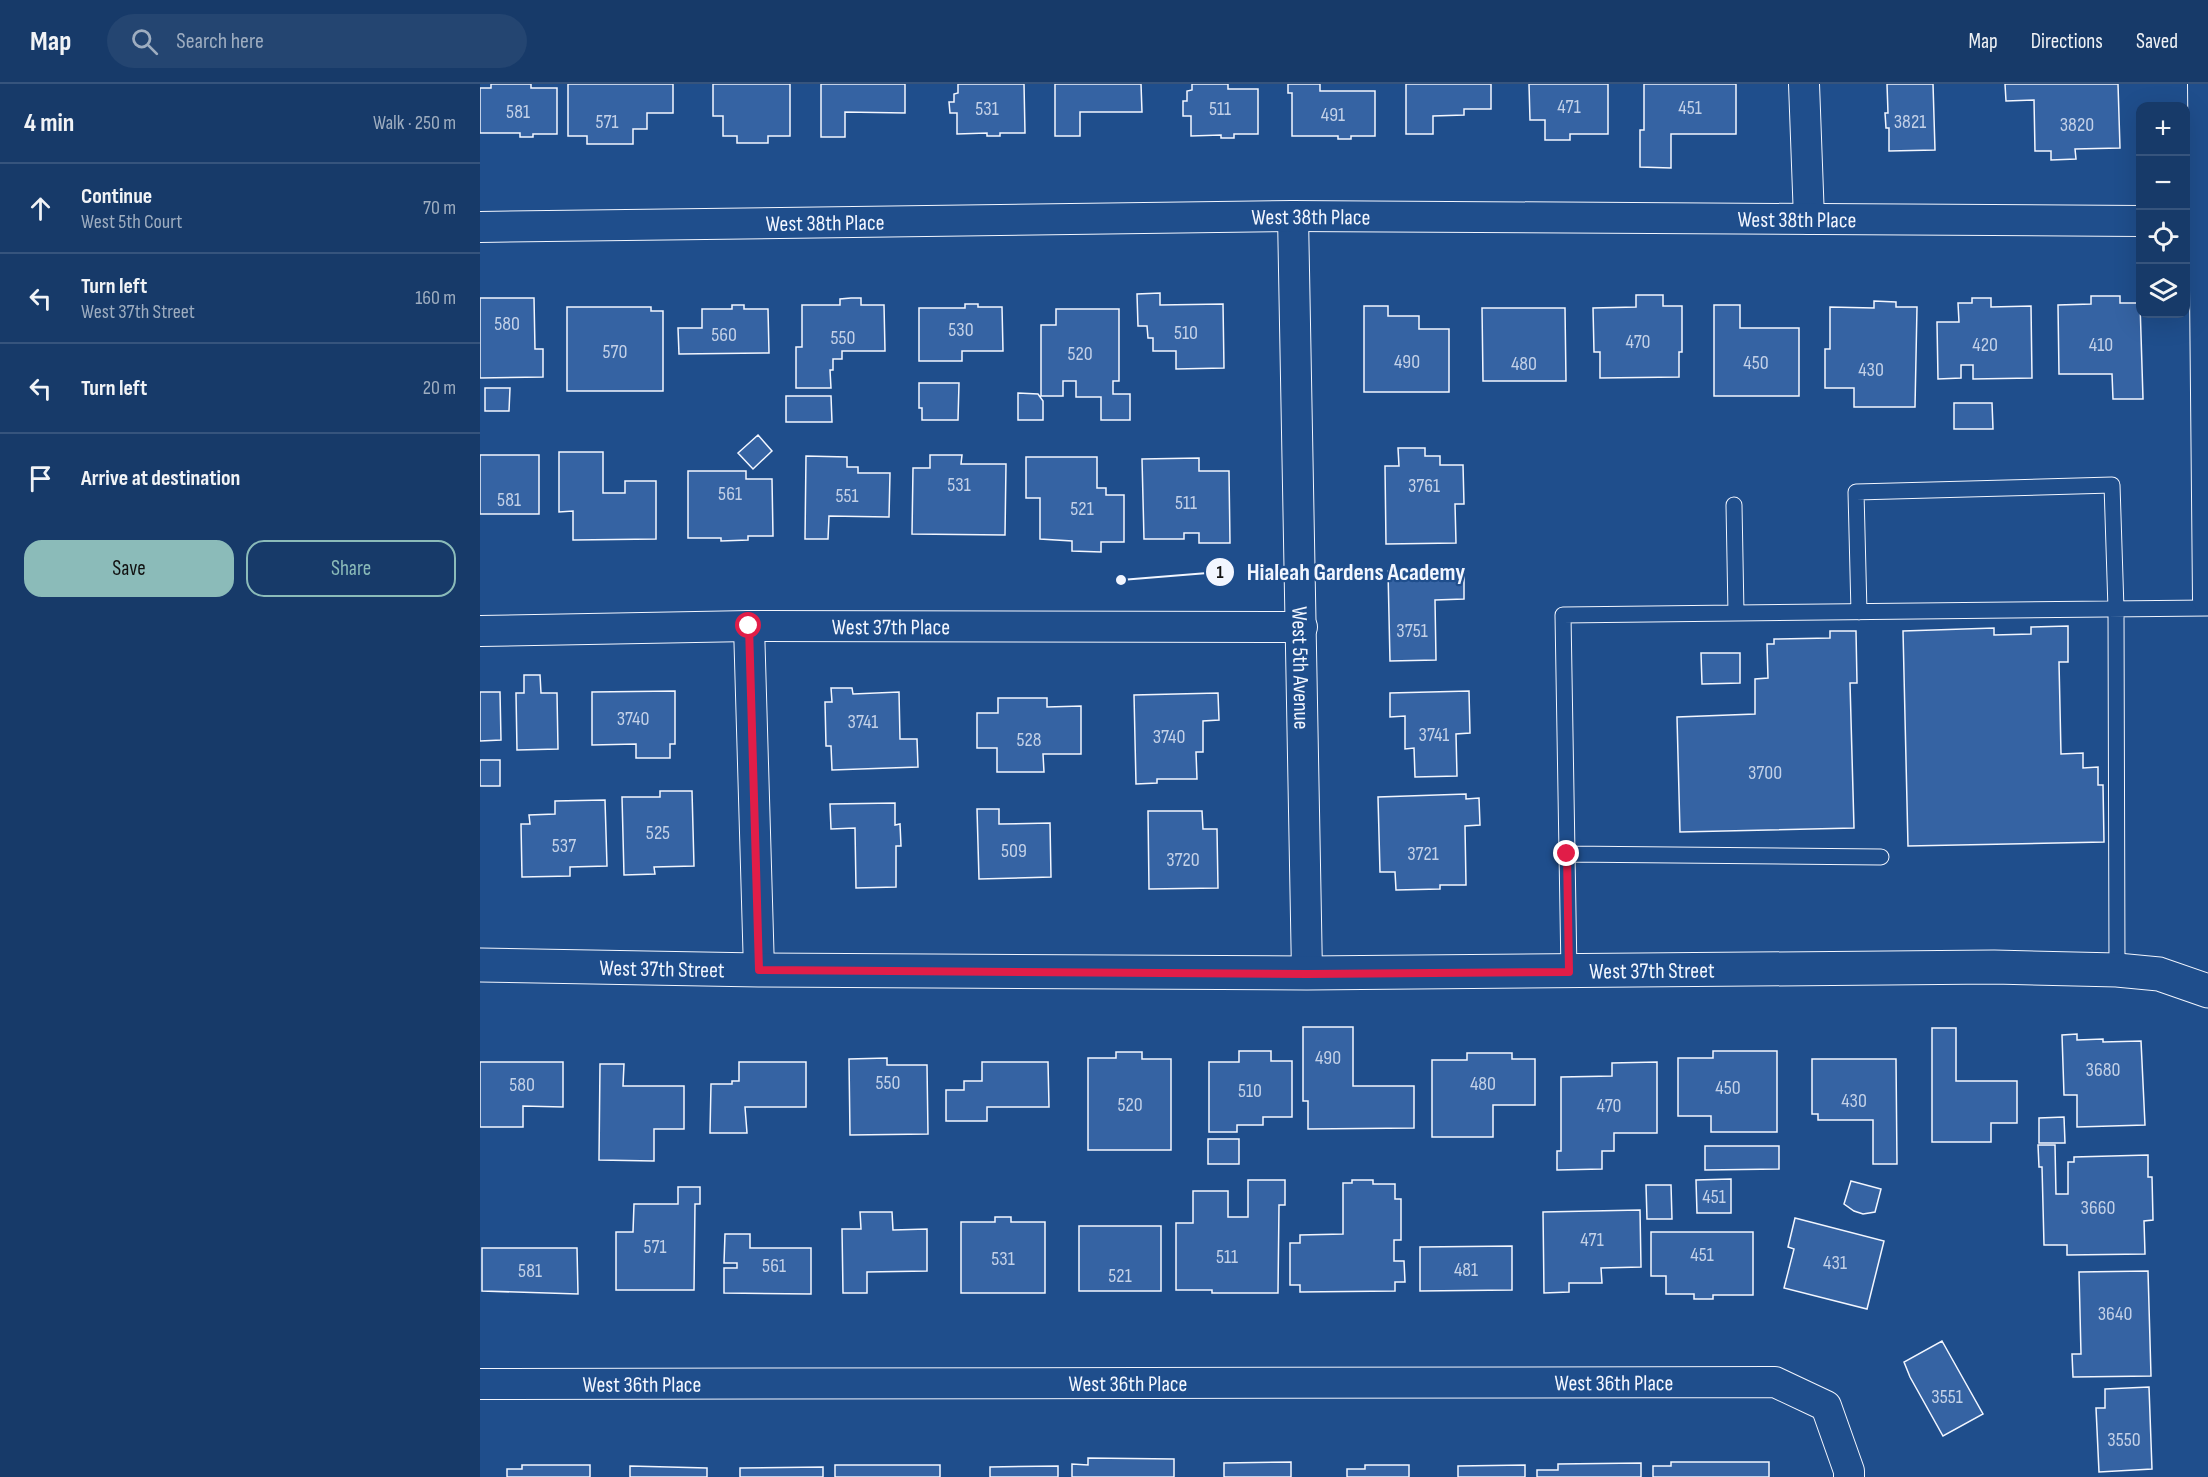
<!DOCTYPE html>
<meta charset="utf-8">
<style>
body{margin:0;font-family:"Sofia Sans Condensed",sans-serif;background:#244571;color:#f1f3f6}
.controls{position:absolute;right:18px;top:18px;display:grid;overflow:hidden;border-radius:12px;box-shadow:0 6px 24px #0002}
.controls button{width:54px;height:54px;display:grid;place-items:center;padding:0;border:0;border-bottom:2px solid #36547d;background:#173a69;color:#f1f3f6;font:30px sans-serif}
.stop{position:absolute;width:18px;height:18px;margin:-14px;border:4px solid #e11d48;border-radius:50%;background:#fff}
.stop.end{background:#e11d48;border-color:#fff;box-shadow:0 2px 6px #0008}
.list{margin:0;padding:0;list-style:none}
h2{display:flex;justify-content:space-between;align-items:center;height:78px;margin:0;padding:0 24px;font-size:26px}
h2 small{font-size:20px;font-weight:400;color:#9eadc0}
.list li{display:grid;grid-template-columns:39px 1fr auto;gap:18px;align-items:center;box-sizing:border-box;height:90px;padding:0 24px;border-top:2px solid #36547d}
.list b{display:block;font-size:22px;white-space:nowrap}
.list p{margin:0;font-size:20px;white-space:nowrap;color:#9eadc0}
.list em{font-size:20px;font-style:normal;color:#9eadc0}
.actions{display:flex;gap:12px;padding:18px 24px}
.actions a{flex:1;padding:14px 0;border:2px solid #8bbbb9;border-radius:18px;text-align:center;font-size:21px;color:#8bbbb9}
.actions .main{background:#8bbbb9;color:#111}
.icon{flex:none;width:33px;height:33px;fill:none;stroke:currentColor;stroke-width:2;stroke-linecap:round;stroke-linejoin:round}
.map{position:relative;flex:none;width:1728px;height:1393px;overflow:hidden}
header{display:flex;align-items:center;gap:36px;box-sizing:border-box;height:84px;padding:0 30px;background:#173a69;border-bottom:2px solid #36547d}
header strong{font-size:28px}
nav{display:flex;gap:33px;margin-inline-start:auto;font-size:21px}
.search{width:420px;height:54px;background:#244571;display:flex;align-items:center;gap:15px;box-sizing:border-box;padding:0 21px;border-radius:33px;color:#9eadc0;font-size:22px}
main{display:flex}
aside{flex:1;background:#173a69}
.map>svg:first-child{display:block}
</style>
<header>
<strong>Map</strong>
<div class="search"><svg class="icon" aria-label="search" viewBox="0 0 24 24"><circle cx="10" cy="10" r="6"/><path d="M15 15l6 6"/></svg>Search here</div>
<nav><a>Map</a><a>Directions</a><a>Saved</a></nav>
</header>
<main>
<aside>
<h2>4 min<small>Walk · 250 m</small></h2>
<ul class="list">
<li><svg class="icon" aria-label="ahead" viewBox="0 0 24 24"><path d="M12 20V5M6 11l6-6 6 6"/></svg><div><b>Continue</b><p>West 5th Court</p></div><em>70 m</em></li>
<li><svg class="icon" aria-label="left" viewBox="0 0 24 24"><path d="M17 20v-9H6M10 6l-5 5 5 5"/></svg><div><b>Turn left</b><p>West 37th Street</p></div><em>160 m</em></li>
<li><svg class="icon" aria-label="left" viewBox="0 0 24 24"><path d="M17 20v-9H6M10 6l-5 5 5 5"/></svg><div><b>Turn left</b></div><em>20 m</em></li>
<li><svg class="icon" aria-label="arrive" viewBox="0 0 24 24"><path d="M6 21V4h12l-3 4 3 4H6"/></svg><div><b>Arrive at destination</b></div></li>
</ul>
<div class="actions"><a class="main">Save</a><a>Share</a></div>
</aside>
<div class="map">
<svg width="1728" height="1393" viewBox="0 0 1728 1393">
<rect width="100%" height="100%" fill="#1f4e8c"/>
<!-- building -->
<path fill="#3563a3" stroke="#f2f6ff" stroke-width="1.5" d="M11,0H51V4H77V50H53V53H40V49H0V4H11Z
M88,0H193V29H167V45H153V60H107V52H88Z
M233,0H310V52H288V59H257V52H243V32H233Z
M341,0H425V29L365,28V53H341Z
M478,0H544L545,49H520V52H507V49L477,50V29H470L469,18H474V10L478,9Z
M575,0H661L662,28H600V52H575Z
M712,0H748V5H778V50H754V54H741V51L711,52V32H703V17H707V7L712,6Z
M808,0H840V7H895V52H871V55H858V52H812V9H808Z
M926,0H1011V25H984V31L953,32V50H926Z
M1049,0H1128V50H1090V56H1065V36H1050Z
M1164,0H1256V50H1191V84L1160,83V46H1164Z
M1407,0H1453L1455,66L1409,67V44H1406L1405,29H1408Z
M1525,0H1638L1640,64L1595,65L1596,75L1571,76V67H1555L1554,16L1526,17Z
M680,209V221L743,220L744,284L696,285V267H673V254H668L667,242H658L657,210Z
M1156,211H1183V222H1202V268H1199V293L1120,294V268H1114L1113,224L1156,223Z
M1611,212H1640V219H1660L1663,315H1633L1632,290H1579L1578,221L1611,220Z
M0,214H54L55,265H63V293L0,294Z
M371,214H381V221H404L405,267H362V275H353V286H350L351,304H316V263H322V221H360V215Z
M1492,214H1511V223L1551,222L1552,294L1493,295V281H1481V294L1458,295L1457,238H1479L1478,219H1492Z
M1394,217L1416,218V223H1437L1435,323H1374V304H1345V265H1350V223L1394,224Z
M485,220H498V223H522L523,267H482V277H439V224H485Z
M252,221H264V225H288L289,269L199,270L198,244H222V225H252Z
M1234,221H1260V244H1319V312H1234Z
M884,222H908V232H939V245H969V308H884Z
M87,223H171V227H183V307H87Z
M1002,224H1085L1086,297H1003Z
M576,225H639V297H633V310H650V336H621V313H596V297H583V312H561V241H576Z
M439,299H479L478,336H442V324H439Z
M5,304H30L29,327H5Z
M538,309L558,310L563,317V336H538Z
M306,312H351L352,338H306Z
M1474,319H1512L1513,345H1474Z
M278,351L292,367L273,385L258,369Z
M918,364H945V372H960V381H983L984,420H975L976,459L906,460L905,382H919Z
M79,368H123V409H145V397H176V455L93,456V427L79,428Z
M0,371H59V430H0Z
M450,371H482L481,380H526L525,451L432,450L433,384H450Z
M326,372L367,373V383H378V389H410L409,433L349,432L348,455H325Z
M546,373H617V404H626V411H644V458H621V468L592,467V457L560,455V414H546Z
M719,374V387H749L750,459H719V449H704V455H664L662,375Z
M208,387H266V395H292L293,452H268V456L241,457V454H208Z
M984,485V515L955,516L956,576L910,577L908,487Z
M1588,542V578H1579L1581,670L1603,669V684L1618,683V701H1623L1624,758L1428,762L1423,547L1514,544V551L1551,550V543Z
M1350,547H1376L1377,599H1370L1374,744L1200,748L1197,633L1275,630V595L1288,594L1287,560H1294V555L1350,554Z
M1221,569H1260V599L1222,600Z
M44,591H60L61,609H77L78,665L37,666L36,609H44Z
M351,604H372L373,610L419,608L420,655H437L438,683L352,686L351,662H346L345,618H352Z
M195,607V660H190V674H156V660L112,661V608Z
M989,607L990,649L976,650L977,692L935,693L934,664L925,665V632L910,633V609Z
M0,608H20L21,656L0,657Z
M738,609L739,636L723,637V668H716L717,695H677V699L656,700L654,611Z
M518,614H567V623L601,622V670H563L564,688H517V664H497V629H518Z
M0,676H20V702H0Z
M180,707H212L214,782L174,783L175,790L144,791L142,713H180Z
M986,710V715L999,714L1000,741L985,742L986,801H960V805L916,806L915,788H900L898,713Z
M125,716L127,782L90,783V792L42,793L41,740H50L49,731L75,730V717Z
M415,719V741L420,740L421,762H416V803L376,804L375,744L351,745L350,720Z
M497,725H519V740L570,739L571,793L499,795Z
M668,727H722L723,745H737L738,804L669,805Z
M823,943H873V1002H934V1044L828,1045V1017H823Z
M1452,944H1476V997H1537V1039H1511V1058H1452Z
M1597,950V956L1623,955V958L1661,957L1665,1041L1597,1043V1011H1584L1582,951Z
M759,967H791V977H812V1033H783V1041H757V1048H729V978H759Z
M1233,967H1297V1048H1231V1032H1198V974H1233Z
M636,968H662V975H691V1066H608V974H636Z
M987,969H1032V975H1055V1021H1013V1053H952V976H987Z
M407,974V981H447L448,1050L370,1051L369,975Z
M1332,975H1416L1417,1080H1393V1036H1338V1030H1332Z
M0,978H83V1023L43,1022V1043H0Z
M259,978H326V1023H265L267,1049H230L231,1000H252V997H259Z
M502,978H568L569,1023H507V1037H466V1006H484V997H502Z
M1177,978V1049H1134V1067H1122V1085L1077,1086V1067H1081V993L1132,992V979Z
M120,980H144L143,1002H204V1045H174V1077L119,1076Z
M1584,1033L1585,1059H1559V1034Z
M728,1055H759V1080H728Z
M1558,1061H1575L1576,1110H1588V1078H1594V1073L1668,1071V1093H1672L1673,1136L1664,1137L1665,1170L1587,1171V1161H1564L1562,1083H1559Z
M1225,1062H1299V1085L1225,1086Z
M1251,1095V1129H1217L1216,1096Z
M768,1096H805V1121H799L798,1209H732V1206H696V1139H713V1107H748V1133H768Z
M872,1096H893V1100H915V1115H921V1156H914V1177H924L925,1198H915V1207L820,1208V1201H810V1159H820V1151L863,1150V1099H872Z
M1371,1097L1401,1105L1395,1128L1383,1130L1374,1127L1364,1120Z
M1166,1101H1191L1192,1135H1167Z
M198,1103H220V1120H215L214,1206H136V1148H153L154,1120H198Z
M1160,1126L1161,1183L1121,1184L1122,1199H1089V1208L1064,1209L1063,1128Z
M380,1128H412L413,1146L447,1145V1187L387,1188V1209H363L362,1145H381Z
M515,1133H531V1138H565V1209H481V1138H515Z
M1315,1134L1404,1157L1387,1225L1304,1204L1314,1165L1308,1163Z
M599,1142H681V1207H599Z
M1171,1148H1273V1211H1233V1215H1214V1210H1186V1192H1171Z
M245,1150H270V1164H331V1210L244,1209V1184H257V1179H244Z
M1032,1162V1206L940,1207V1163Z
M2,1164H97L98,1210L2,1207Z
M1668,1187L1671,1292L1593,1293L1592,1270H1601L1599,1188Z
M1462,1257L1503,1330L1463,1352L1430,1293L1424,1278Z
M1669,1303L1672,1385L1619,1388L1616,1324H1625V1305Z
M608,1374L694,1375V1393H592V1380L608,1381Z
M811,1378V1393H744V1379Z
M1191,1378H1289V1393H1173V1382H1191Z
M1161,1379V1393H1057V1386H1078V1380Z
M42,1381H110V1393H27V1385H42Z
M355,1381H460V1393H355Z
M885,1381H929V1393H867V1385H885Z
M1045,1381V1393H978V1382Z
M150,1382L227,1384V1393H150Z
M578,1382V1393H510V1383Z
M343,1383V1393H260V1384Z"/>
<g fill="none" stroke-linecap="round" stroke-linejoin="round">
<defs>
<path id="service" d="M1379,528L1376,408L1632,401L1636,525L1637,886
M1256,529L1728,524
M1087,770L1401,773
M1089,888L1083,531L1256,529L1254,421"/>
<g id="minor">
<path d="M1324,0L1329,135"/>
<path d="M1723,0L1728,515"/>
<path id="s1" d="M813,132L827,889"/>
<path id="s2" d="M0,143L813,132L1660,137"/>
<path d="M269,542L279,886"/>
<path id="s3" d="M0,547L269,542L822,543"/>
<path id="s4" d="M0,1300L1295,1298L1346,1322L1369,1387V1393"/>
</g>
<g id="tertiary">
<path id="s5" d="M0,881L279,886L827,889L1514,883L1637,886L1679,890L1728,907"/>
</g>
</defs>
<!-- service casing -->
<use href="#service" stroke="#f2f6ff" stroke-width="17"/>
<!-- minor casing -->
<use href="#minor" stroke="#f2f6ff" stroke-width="32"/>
<!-- tertiary casing -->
<use href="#tertiary" stroke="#f2f6ff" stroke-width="35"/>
<!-- service -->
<use href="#service" stroke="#1f4e8c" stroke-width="15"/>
<!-- minor -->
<use href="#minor" stroke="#1f4e8c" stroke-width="30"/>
<!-- tertiary -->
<use href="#tertiary" stroke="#1f4e8c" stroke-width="33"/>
</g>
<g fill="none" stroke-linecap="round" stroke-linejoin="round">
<!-- route -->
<path stroke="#e11d48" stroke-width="8" d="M269,542L279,886L827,890L1089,888L1087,770"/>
</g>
<g text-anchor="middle" stroke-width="4.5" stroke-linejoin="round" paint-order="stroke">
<!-- number labels -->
<g font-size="20" fill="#c3d1e8">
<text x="1089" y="29">471</text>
<text x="1210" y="30">451</text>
<text x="507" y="31">531</text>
<text x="740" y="31">511</text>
<text x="38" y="34">581</text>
<text x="853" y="37">491</text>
<text x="127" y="44">571</text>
<text x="1430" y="44">3821</text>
<text x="1597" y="47">3820</text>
<text x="27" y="246">580</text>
<text x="481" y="252">530</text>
<text x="706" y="255">510</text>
<text x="244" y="257">560</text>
<text x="363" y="260">550</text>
<text x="1158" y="264">470</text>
<text x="1505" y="267">420</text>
<text x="1621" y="267">410</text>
<text x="135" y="274">570</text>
<text x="600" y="276">520</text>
<text x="927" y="284">490</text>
<text x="1276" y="285">450</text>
<text x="1044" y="286">480</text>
<text x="1391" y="292">430</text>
<text x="479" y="407">531</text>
<text x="944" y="408">3761</text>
<text x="250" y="416">561</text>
<text x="367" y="418">551</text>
<text x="29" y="422">581</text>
<text x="706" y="425">511</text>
<text x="602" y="431">521</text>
<text x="932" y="553">3751</text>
<text x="153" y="641">3740</text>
<text x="383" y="644">3741</text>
<text x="954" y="657">3741</text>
<text x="689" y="659">3740</text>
<text x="549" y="662">528</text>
<text x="1285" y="695">3700</text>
<text x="178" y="755">525</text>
<text x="84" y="768">537</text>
<text x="534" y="773">509</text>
<text x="943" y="776">3721</text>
<text x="703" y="782">3720</text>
<text x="848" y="980">490</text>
<text x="1623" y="992">3680</text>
<text x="408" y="1005">550</text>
<text x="1003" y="1006">480</text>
<text x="42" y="1007">580</text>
<text x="1248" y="1010">450</text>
<text x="770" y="1013">510</text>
<text x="1374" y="1023">430</text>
<text x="650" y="1027">520</text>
<text x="1129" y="1028">470</text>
<text x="1234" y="1119">451</text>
<text x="1618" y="1130">3660</text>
<text x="1112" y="1162">471</text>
<text x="175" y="1169">571</text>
<text x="1222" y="1177">451</text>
<text x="747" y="1179">511</text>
<text x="523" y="1181">531</text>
<text x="1355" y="1185">431</text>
<text x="294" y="1188">561</text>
<text x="986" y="1192">481</text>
<text x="50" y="1193">581</text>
<text x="640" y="1198">521</text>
<text x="1635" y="1236">3640</text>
<text x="1467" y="1319">3551</text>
<text x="1644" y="1362">3550</text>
</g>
<!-- street labels -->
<g font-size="22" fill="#f2f6ff" stroke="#1f4e8c">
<text dy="8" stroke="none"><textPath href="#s2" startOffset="831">West 38th Place</textPath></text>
<text dy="8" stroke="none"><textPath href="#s2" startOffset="1317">West 38th Place</textPath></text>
<text dy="8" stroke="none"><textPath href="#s2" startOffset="345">West 38th Place</textPath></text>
<text dy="8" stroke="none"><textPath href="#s3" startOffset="411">West 37th Place</textPath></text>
<text dy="8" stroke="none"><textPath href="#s1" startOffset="452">West 5th Avenue</textPath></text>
<text dy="8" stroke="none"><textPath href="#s5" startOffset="182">West 37th Street</textPath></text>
<text dy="8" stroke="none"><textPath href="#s5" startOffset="1172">West 37th Street</textPath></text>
<text dy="8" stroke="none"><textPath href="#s4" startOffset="1134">West 36th Place</textPath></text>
<text dy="8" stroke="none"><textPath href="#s4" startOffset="648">West 36th Place</textPath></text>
<text dy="8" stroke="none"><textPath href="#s4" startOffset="162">West 36th Place</textPath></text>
</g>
</g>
<!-- callouts -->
<path fill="none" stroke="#f2f6ff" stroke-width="2" d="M641 496L740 488"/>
<g fill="#f2f6ff" stroke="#1f4e8c" stroke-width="2">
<circle cx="641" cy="496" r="6"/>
<circle cx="740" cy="488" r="15"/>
</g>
<g font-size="18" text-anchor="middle" font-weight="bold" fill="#111">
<text x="740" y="494">1</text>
</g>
<g font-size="24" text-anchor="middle" font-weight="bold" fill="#f2f6ff" stroke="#1f4e8c" stroke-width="4.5" stroke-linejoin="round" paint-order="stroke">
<text x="876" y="496">Hialeah Gardens Academy</text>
</g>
</svg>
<div class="controls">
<button>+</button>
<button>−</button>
<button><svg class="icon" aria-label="locate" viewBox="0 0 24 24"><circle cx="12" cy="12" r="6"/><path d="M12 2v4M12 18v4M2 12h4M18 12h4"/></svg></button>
<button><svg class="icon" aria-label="layers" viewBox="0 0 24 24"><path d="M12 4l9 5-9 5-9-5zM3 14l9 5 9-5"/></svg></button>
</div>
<div class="stop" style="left:269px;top:542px"></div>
<div class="stop end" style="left:1087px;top:770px"></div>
</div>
</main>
